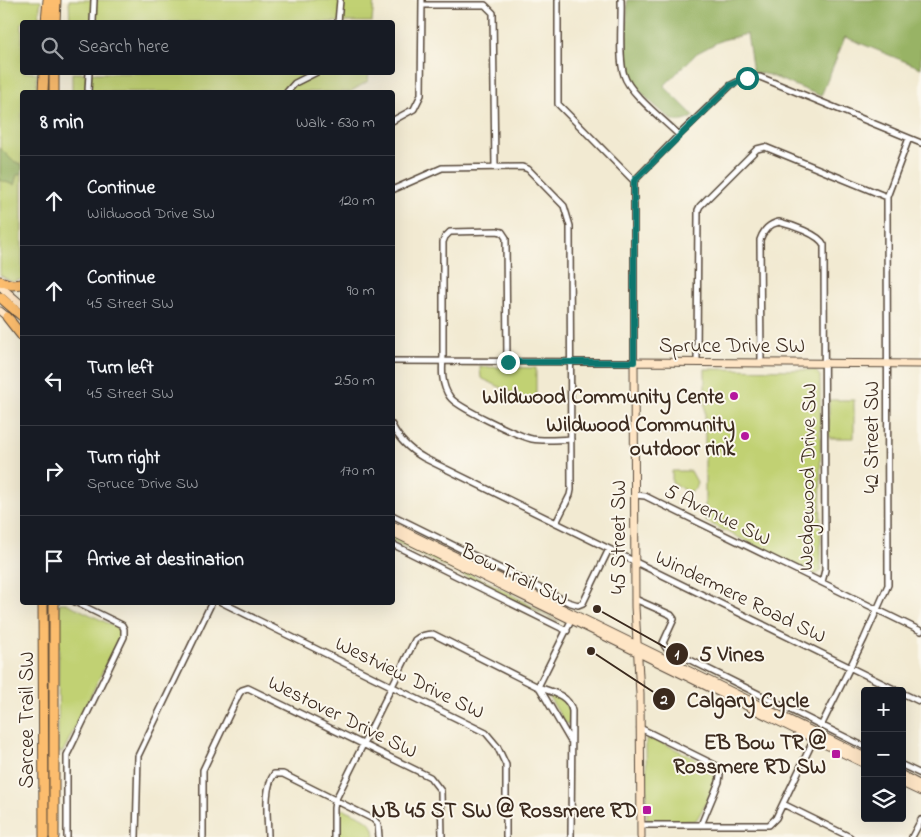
<!DOCTYPE html>
<meta charset="utf-8">
<style>
body{margin:0;font-family:"Indie Flower",sans-serif;background:#20242c;color:#f1f3f6}
.controls{position:absolute;right:15px;bottom:15px;display:grid;overflow:hidden;border-radius:5px;box-shadow:0 5px 20px #0002}
.controls button{width:45px;height:45px;display:grid;place-items:center;padding:0;border:0;border-bottom:1px solid #363941;background:#171b24;color:#f1f3f6;font:25px sans-serif}
.stop{position:absolute;width:15px;height:15px;margin:-11px;border:4px solid #0f766e;border-radius:50%;background:#fff}
.stop.end{background:#0f766e;border-color:#fff;box-shadow:0 1px 5px #0008}
.list{margin:0;padding:0;list-style:none}
h2{display:flex;justify-content:space-between;align-items:center;height:65px;margin:0;padding:0 20px;font-size:21px}
h2 small{font-size:16px;font-weight:400;color:#9ea1a6}
.list li{display:grid;grid-template-columns:32px 1fr auto;gap:15px;align-items:center;box-sizing:border-box;height:90px;padding:0 20px;border-top:1px solid #363941}
.list b{display:block;font-size:19px;white-space:nowrap}
.list p{margin:0;font-size:16px;white-space:nowrap;color:#9ea1a6}
.list em{font-size:16px;font-style:normal;color:#9ea1a6}
.icon{flex:none;width:28px;height:28px;fill:none;stroke:currentColor;stroke-width:2;stroke-linecap:round;stroke-linejoin:round}
.map{position:relative;flex:none;width:921px;height:837px;overflow:hidden}
.search{position:absolute;background:#171b24;box-shadow:0 5px 20px #0002;left:20px;top:20px;width:375px;height:55px;display:flex;align-items:center;gap:12px;box-sizing:border-box;padding:0 18px;border-radius:5px;color:#9ea1a6;font-size:19px}
.panel{position:absolute;background:#171b24;box-shadow:0 5px 20px #0002;left:20px;top:90px;width:375px;height:515px;border-radius:5px}
.map>svg:first-child{display:block}
</style>
<div class="map">
<svg width="921" height="837" viewBox="0 0 921 837">
<rect width="100%" height="100%" fill="#fbf7ec"/>
<filter id="ink" filterUnits="userSpaceOnUse"><feTurbulence type="fractalNoise" baseFrequency=".02" numOctaves="2"/><feDisplacementMap in="SourceGraphic" scale="10" xChannelSelector="R" yChannelSelector="G"/><feConvolveMatrix kernelMatrix="1 2 1 2 8 2 1 2 1" color-interpolation-filters="sRGB"/></filter>
<filter id="wash" filterUnits="userSpaceOnUse"><feTurbulence type="fractalNoise" baseFrequency=".0096" numOctaves="4" result="noise"/><feDisplacementMap in="SourceGraphic" scale="20" xChannelSelector="R" yChannelSelector="G"/><feGaussianBlur stdDeviation="1.12" result="paint"/><feColorMatrix in="noise" values="0 0 0 0 0 0 0 0 0 0 0 0 0 0 0 0 0 1.4 0 .05"/><feComposite in="paint" operator="in"/></filter>
<g filter="url(#wash)">
<rect width="100%" height="100%" fill="#f2ead2"/>
<!-- green -->
<path fill="#c1d173" stroke="#7e7e48" d="M0,0H41L38,22H22V72L37,73V92H22V279L12,282L0,275Z
M69,0H374L372,22H70Z
M72,73H369L368,81L350,92H72Z
M480,367L536,368V398L534,401H529L481,378Z
M705,369L815,370L820,376L821,569L819,573L815,575L705,521Z
M829,400H854V438H829Z
M672,471H691L697,482L695,489L689,492L672,483Z
M392,536L504,590L559,622L393,541Z
M59,603H66L118,628L121,634L63,752H58Z
M550,694C565,698 572,709 569,724L565,723L549,697Z
M648,737H651L708,765C724,777 705,805 697,819L693,821L647,820L646,740Z
M343,809C358,816 375,818 375,837H338V812Z"/>
<!-- forest -->
<path fill="#98b365" stroke="#6a6e42" d="M627,0H921V68L845,37L821,96L769,75L753,72L747,34L722,40L697,53L664,86L694,116C686,122 678,123 669,118C657,107 641,95 633,82C621,62 628,23 627,0Z
M0,148L12,160L22,165V173L17,175L14,185L0,180Z"/>
</g>
<g filter="url(#ink)">
<g fill="none" stroke-linecap="round" stroke-linejoin="round">
<defs>
<path id="street" d="M558,0V104L634,181
M621,0C622,19 618,58 624,75C629,93 665,121 679,135L731,85L747,77H760L921,143
M422,5H485L493,13L495,167
M93,22L94,0
M338,22L340,0
M88,92L89,72
M287,92L295,83L317,72
M392,121L414,109L421,95L422,0
M392,190L442,168L522,167L528,169L564,206L570,226L571,490L570,495L556,523
M392,361L634,362V181L679,135
M507,362L506,238L502,232L497,231L450,232L445,237L443,242V356C442,369 441,385 450,397C456,407 519,436 532,439C544,441 558,440 571,439
M697,362L698,210L700,206L757,149L765,147L887,197
M761,362L760,240C763,231 769,224 779,222C791,225 819,234 824,245L825,570L822,582
M392,425C399,440 410,450 424,458L898,691
M635,495L645,496L657,502L921,631
M392,515L568,602L578,605L583,603L609,549
M392,544L567,631
M635,599L671,615L674,619L663,643L666,648L865,747
M221,602L486,733L497,746L506,765V837
M538,687L571,621
M539,687L570,740
M902,693L921,702
M821,726L864,639L888,585L887,197L909,138
M640,728L717,766L720,775L719,782L701,825
M902,765L921,774
M783,804L850,837
M641,825H769L776,818L814,739
M67,837V755L124,637V629L122,625L75,602
M136,837L138,756L212,602
M203,837V770L239,694L242,690L248,688L430,777L441,791L442,837
M268,837C268,818 263,790 274,774H283L373,819L378,824L379,837
M334,837V808L335,801L415,640C421,635 426,634 433,634L538,687C552,692 569,695 572,711L571,837
M912,837L921,820"/>
<path id="secondary" d="M0,286L22,305
M0,311L11,320
M392,525L865,757
M392,532L865,764
M902,775L921,785
M902,783L921,792
M641,837L640,694L635,607L634,362L921,364"/>
<path id="highway" d="M46,22L48,0
M55,22L56,0
M43,92L44,72
M54,92V72
M0,281L12,285L22,284
M0,297L22,316
M7,317L22,336
M43,602L44,837
M54,837V602"/>
</defs>
<!-- street casing -->
<use href="#street" stroke="#564739" stroke-width="8"/>
<!-- secondary casing -->
<use href="#secondary" stroke="#564739" stroke-width="9"/>
<!-- highway casing -->
<use href="#highway" stroke="#564739" stroke-width="11"/>
<!-- street -->
<use href="#street" stroke="#fff" stroke-width="5"/>
<!-- secondary -->
<use href="#secondary" stroke="#fee5c5" stroke-width="7"/>
<!-- highway -->
<use href="#highway" stroke="#fcbd6e" stroke-width="9"/>
</g>
</g>
<g fill="none" stroke-linecap="round" stroke-linejoin="round" filter="url(#ink)">
<!-- route -->
<path stroke="#0f766e" stroke-width="6" d="M508,362H634V181L731,85L747,78"/>
</g>
<!-- markers -->
<g fill="#b5179e" stroke="#fbf7ec" stroke-width="2">
<circle cx="734" cy="396" r="5"/>
<circle cx="745" cy="436" r="5"/>
<rect x="831" y="749" width="10" height="10" rx="2.5"/>
<rect x="642" y="805" width="10" height="10" rx="2.5"/>
</g>
<g text-anchor="middle" stroke-width="4" stroke-linejoin="round" paint-order="stroke">
<!-- street labels -->
<g font-size="21" fill="#3b2a1e" stroke="#fbf7ec">
<text x="732" y="352">Spruce Drive SW</text>
<text transform="translate(871 437) rotate(-90)" y="7">42 Street SW</text>
<text transform="translate(807 477) rotate(-89)" y="7">Wedgewood Drive SW</text>
<text transform="translate(718 514) rotate(26)" y="7">5 Avenue SW</text>
<text transform="translate(618 537) rotate(-90)" y="7">45 Street SW</text>
<text transform="translate(515 574) rotate(26)" y="7">Bow Trail SW</text>
<text transform="translate(741 596) rotate(26)" y="7">Windermere Road SW</text>
<text transform="translate(410 677) rotate(26)" y="7">Westview Drive SW</text>
<text transform="translate(343 716) rotate(26)" y="7">Westover Drive SW</text>
<text transform="translate(26 720) rotate(-90)" y="7">Sarcee Trail SW</text>
</g>
<!-- poi labels -->
<g font-size="21" font-weight="bold" fill="#3b2a1e" stroke="#fbf7ec" text-anchor="end">
<text x="724" y="403">Wildwood Community Cente</text>
<text x="735" y="431">Wildwood Community<tspan x="735" dy="24">outdoor rink</tspan></text>
<text x="826" y="749">EB Bow TR @<tspan x="826" dy="24">Rossmere RD SW</tspan></text>
<text x="637" y="817">NB 45 ST SW @ Rossmere RD</text>
</g>
</g>
<!-- callouts -->
<path fill="none" stroke="#3b2a1e" stroke-width="2" d="M597 609L677 654M591 651L664 699"/>
<g fill="#3b2a1e" stroke="#fbf7ec" stroke-width="2">
<circle cx="597" cy="609" r="5"/>
<circle cx="591" cy="651" r="5"/>
<circle cx="677" cy="654" r="12"/>
<circle cx="664" cy="699" r="12"/>
</g>
<g font-size="15" text-anchor="middle" font-weight="bold" fill="#fff">
<text x="677" y="659">1</text>
<text x="664" y="704">2</text>
</g>
<g font-size="22" text-anchor="middle" font-weight="bold" fill="#3b2a1e" stroke="#fbf7ec" stroke-width="4" stroke-linejoin="round" paint-order="stroke">
<text x="732" y="661">5 Vines</text>
<text x="748" y="707">Calgary Cycle</text>
</g>
</svg>
<div class="controls">
<button>+</button>
<button>−</button>
<button><svg class="icon" aria-label="layers" viewBox="0 0 24 24"><path d="M12 4l9 5-9 5-9-5zM3 14l9 5 9-5"/></svg></button>
</div>
<div class="stop" style="left:747px;top:78px"></div>
<div class="stop end" style="left:508px;top:362px"></div>
<div class="search"><svg class="icon" aria-label="search" viewBox="0 0 24 24"><circle cx="10" cy="10" r="6"/><path d="M15 15l6 6"/></svg>Search here</div>
<section class="panel">
<h2>8 min<small>Walk · 630 m</small></h2>
<ul class="list">
<li><svg class="icon" aria-label="ahead" viewBox="0 0 24 24"><path d="M12 20V5M6 11l6-6 6 6"/></svg><div><b>Continue</b><p>Wildwood Drive SW</p></div><em>120 m</em></li>
<li><svg class="icon" aria-label="ahead" viewBox="0 0 24 24"><path d="M12 20V5M6 11l6-6 6 6"/></svg><div><b>Continue</b><p>45 Street SW</p></div><em>90 m</em></li>
<li><svg class="icon" aria-label="left" viewBox="0 0 24 24"><path d="M17 20v-9H6M10 6l-5 5 5 5"/></svg><div><b>Turn left</b><p>45 Street SW</p></div><em>250 m</em></li>
<li><svg class="icon" aria-label="right" viewBox="0 0 24 24"><path d="M7 20v-9h11M14 6l5 5-5 5"/></svg><div><b>Turn right</b><p>Spruce Drive SW</p></div><em>170 m</em></li>
<li><svg class="icon" aria-label="arrive" viewBox="0 0 24 24"><path d="M6 21V4h12l-3 4 3 4H6"/></svg><div><b>Arrive at destination</b></div></li>
</ul>
</section>
</div>
